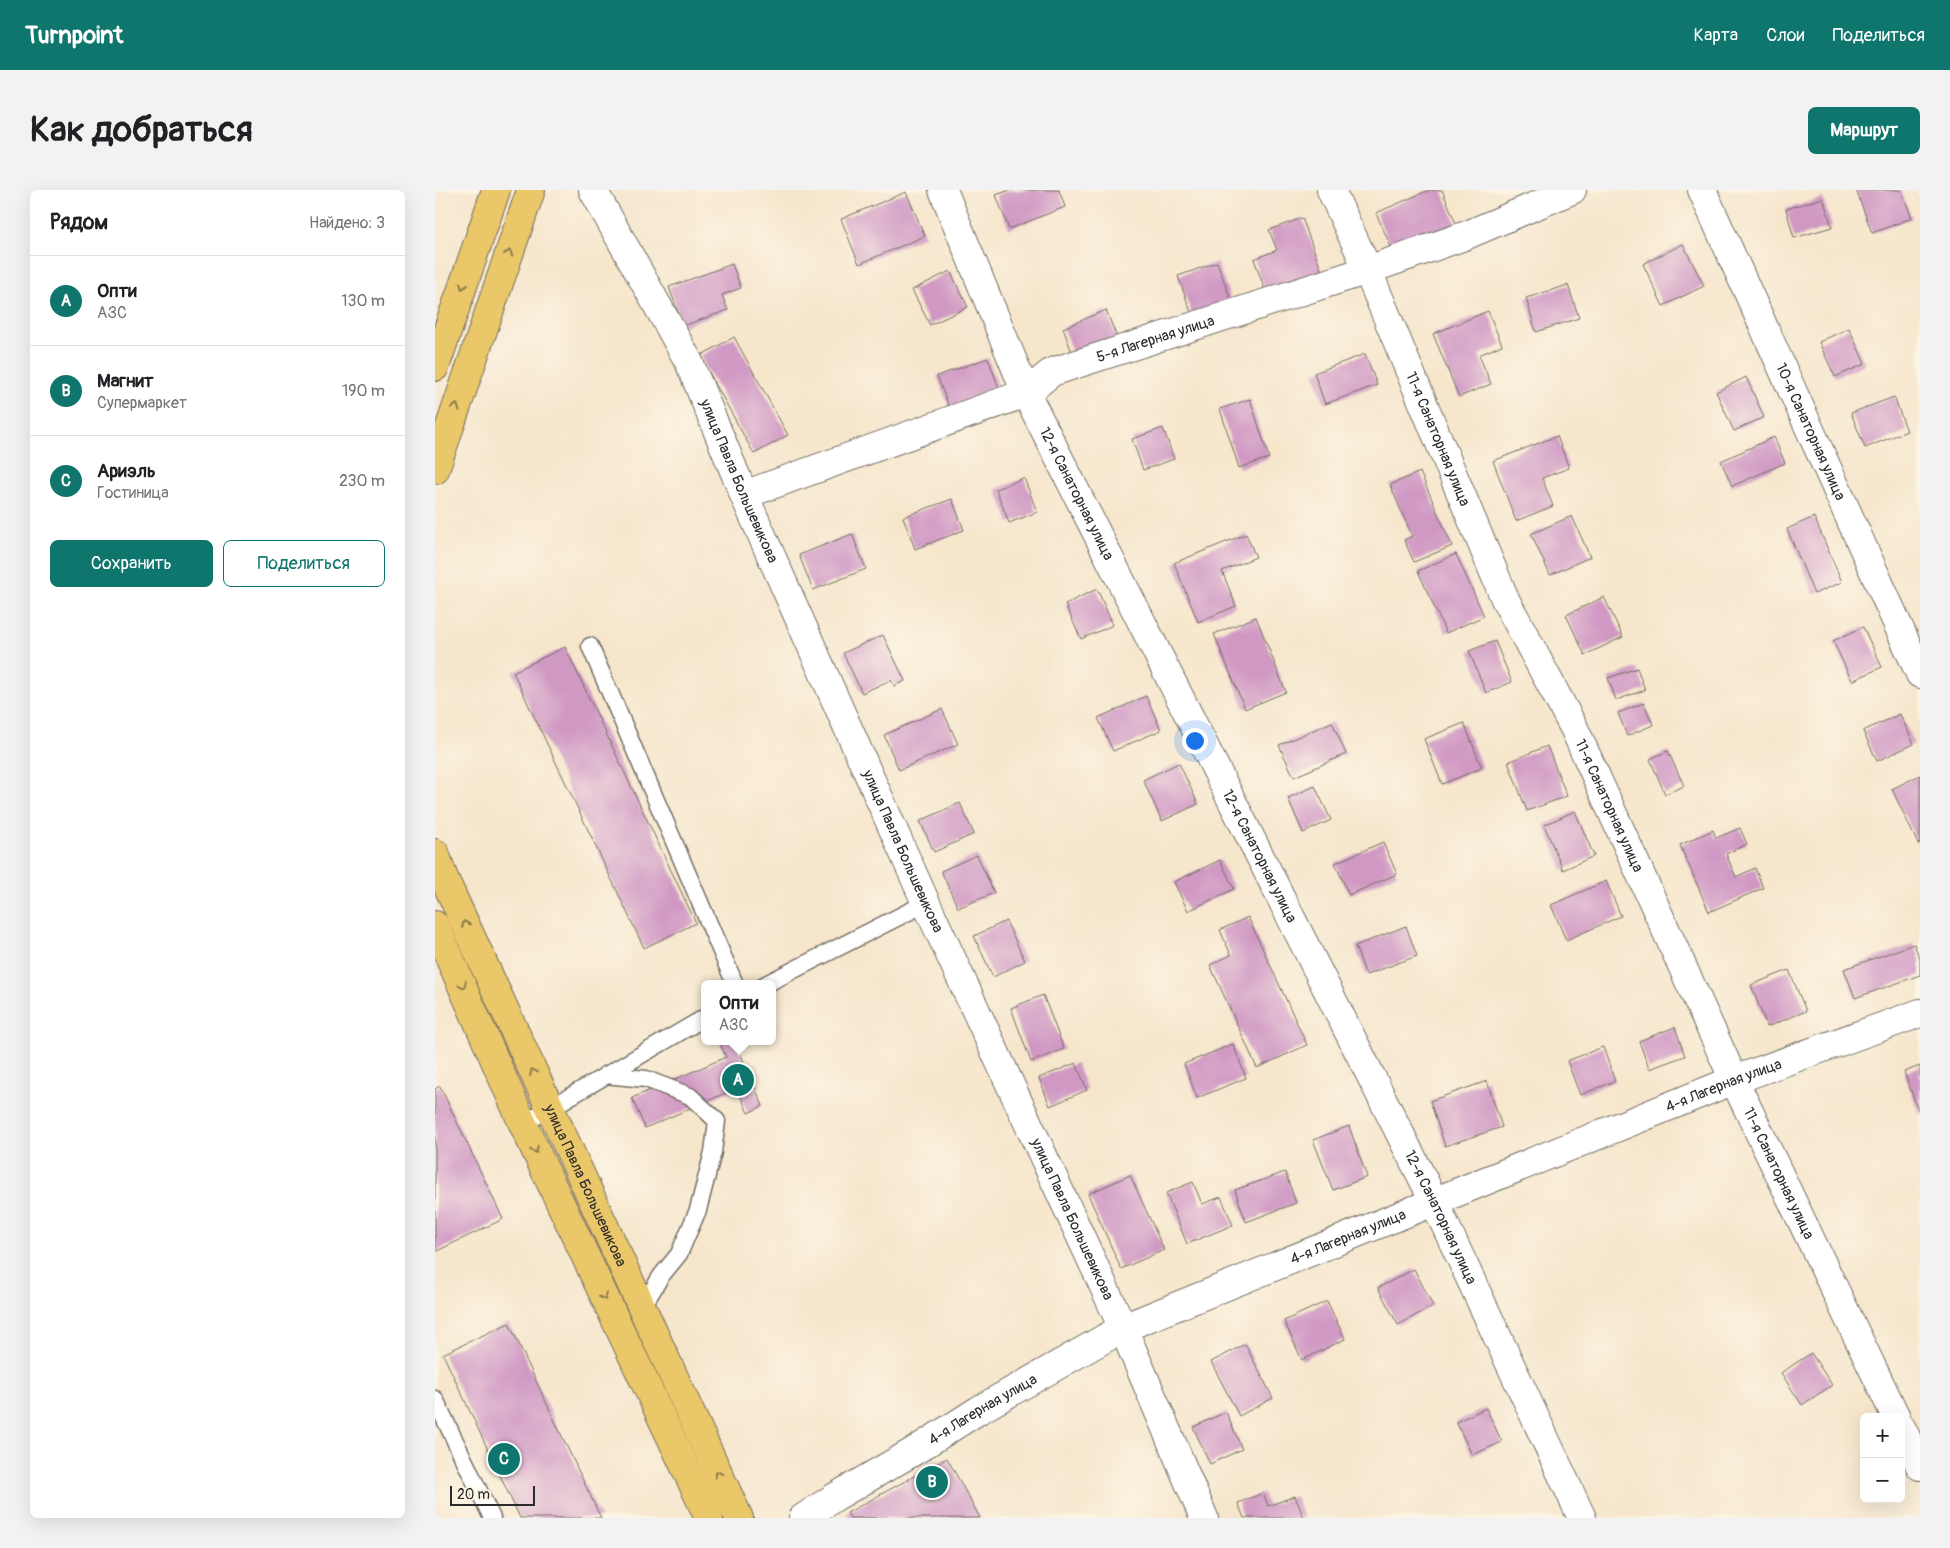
<!DOCTYPE html>
<html lang="ru">
<meta charset="utf-8">
<style>
body{margin:0;font-family:Pangolin,sans-serif;background:#f2f2f2;color:#202124}
.controls{position:absolute;right:15px;bottom:15px;display:grid;overflow:hidden;border-radius:8px;box-shadow:0 5px 20px #0002}
.controls button{width:45px;height:45px;display:grid;place-items:center;padding:0;border:0;border-bottom:1px solid #e0e0e0;background:#fff;color:#202124;font:25px sans-serif}
.scale{position:absolute;left:15px;bottom:12px;width:85px;box-sizing:border-box;padding-left:5px;border:2px solid #2b2b2b;border-top:0;font-size:14px;line-height:18px;white-space:nowrap;color:#2b2b2b;-webkit-text-stroke:4px #fcf5e5;paint-order:stroke}
.you{position:absolute;left:759px;top:550px;width:18px;height:18px;margin:-12px;border:4px solid #fff;border-radius:50%;background:#1a73e8;box-shadow:0 0 0 8px #1a73e833}
.badge{display:grid;place-items:center;width:32px;height:32px;border-radius:50%;background:#0f766e;color:#fff;font-size:16px;font-weight:700}
.pin{position:absolute;translate:-50% -50%;border:2px solid #fff;box-shadow:0 1px 5px #0006}
.popup{position:absolute;left:266px;top:790px;width:75px;height:65px;box-sizing:border-box;display:grid;place-content:center;border-radius:8px;background:#fff;filter:drop-shadow(0 1px 4px #0005);font-size:16px;white-space:nowrap;color:#757577}
.popup b{font-size:19px;color:#202124}
.popup::after{content:'';position:absolute;left:50%;top:100%;margin-left:-10px;border:10px solid transparent;border-top-color:#fff}
.list{margin:0;padding:0;list-style:none}
h2{display:flex;justify-content:space-between;align-items:center;height:65px;margin:0;padding:0 20px;font-size:21px}
h2 small{font-size:16px;font-weight:400;color:#757577}
.list li{display:grid;grid-template-columns:32px 1fr auto;gap:15px;align-items:center;box-sizing:border-box;height:90px;padding:0 20px;border-top:1px solid #e0e0e0}
.list b{display:block;font-size:19px;white-space:nowrap}
.list p{margin:0;font-size:16px;white-space:nowrap;color:#757577}
.list em{font-size:16px;font-style:normal;color:#757577}
.actions{display:flex;gap:10px;padding:15px 20px}
.actions a{flex:1;padding:11px 0;border:1px solid #0f766e;border-radius:8px;text-align:center;font-size:18px;color:#0f766e}
.actions .main{background:#0f766e;color:#fff}
.map{position:relative;flex:none;width:1485px;height:1328px;overflow:hidden;border-radius:8px}
header{display:flex;align-items:center;gap:30px;box-sizing:border-box;height:70px;padding:0 25px;background:#0f766e;color:#fff}
header strong{font-size:24px}
nav{display:flex;gap:28px;margin-inline-start:auto;font-size:18px}
.intro{display:flex;align-items:center;justify-content:space-between;box-sizing:border-box;height:120px;padding:0 30px}
h1{margin:0;font-size:35px}
.button{padding:12px 22px;border-radius:8px;background:#0f766e;color:#fff;font-size:18px;font-weight:700}
main{display:flex;gap:30px;padding:0 30px}
aside{flex:1;background:#fff;border-radius:8px;box-shadow:0 5px 20px #0002}
.map>svg:first-child{display:block}
</style>
<header>
<strong>Turnpoint</strong>
<nav><a>Карта</a><a>Слои</a><a>Поделиться</a></nav>
</header>
<div class="intro"><h1>Как добраться</h1><a class="button">Маршрут</a></div>
<main>
<aside>
<h2>Рядом<small>Найдено: 3</small></h2>
<ul class="list">
<li><span class="badge">A</span><div><b>Опти</b><p>АЗС</p></div><em>130 m</em></li>
<li><span class="badge">B</span><div><b>Магнит</b><p>Супермаркет</p></div><em>190 m</em></li>
<li><span class="badge">C</span><div><b>Ариэль</b><p>Гостиница</p></div><em>230 m</em></li>
</ul>
<div class="actions"><a class="main">Сохранить</a><a>Поделиться</a></div>
</aside>
<div class="map">
<svg width="1485" height="1328" viewBox="0 0 1485 1328">
<rect width="100%" height="100%" fill="#fcf5e5"/>
<filter id="ink" filterUnits="userSpaceOnUse"><feTurbulence type="fractalNoise" baseFrequency=".02" numOctaves="2"/><feDisplacementMap in="SourceGraphic" scale="10" xChannelSelector="R" yChannelSelector="G"/><feConvolveMatrix kernelMatrix="1 2 1 2 8 2 1 2 1" color-interpolation-filters="sRGB"/></filter>
<filter id="wash" filterUnits="userSpaceOnUse"><feTurbulence type="fractalNoise" baseFrequency=".0096" numOctaves="4" result="noise"/><feDisplacementMap in="SourceGraphic" scale="20" xChannelSelector="R" yChannelSelector="G"/><feGaussianBlur stdDeviation="1.12" result="paint"/><feColorMatrix in="noise" values="0 0 0 0 0 0 0 0 0 0 0 0 0 0 0 0 0 1.4 0 .05"/><feComposite in="paint" operator="in"/></filter>
<g filter="url(#wash)">
<rect width="100%" height="100%" fill="#f6e6cc"/>
<g id="blocks">
<!-- building -->
<path fill="#d099c4" d="M575,0H624L630,17L574,39L561,5Z
M994,0H1007L1023,38L960,66L941,23Z
M1421,0H1466L1477,28L1437,43Z
M471,2L490,46L424,74L406,29Z
M1388,8L1397,37L1359,48L1351,19Z
M867,28L887,82L831,103L819,69L842,60L834,40Z
M1248,54L1269,96L1228,116L1208,74Z
M782,72L797,113L758,128L743,86Z
M297,74L306,98L287,105L293,120L248,136L234,97Z
M515,81L533,117L495,135L477,100Z
M1133,95L1144,128L1101,142L1091,108Z
M671,120L685,155L641,173L628,138Z
M1053,121L1067,155L1044,165L1056,194L1024,207L998,144Z
M1414,138L1430,174L1400,187L1384,152Z
M299,147L353,245L319,264L265,166Z
M930,164L942,195L890,214L879,183Z
M553,168L567,207L517,225L502,186Z
M1311,187L1329,227L1299,241L1281,202Z
M1459,207L1472,241L1430,258L1416,223Z
M815,209L834,268L804,278L785,219Z
M728,238L739,269L708,280L697,249Z
M1122,246L1134,278L1107,288L1118,316L1081,331L1058,271Z
M1339,247L1350,273L1297,296L1286,271Z
M985,282L1017,356L979,372L969,350L977,346L955,295Z
M589,288L602,322L574,333L561,299Z
M517,309L529,340L480,359L468,327Z
M1137,326L1155,367L1115,385L1096,344Z
M1379,327L1407,392L1379,404L1352,339Z
M417,344L431,379L378,400L364,365Z
M811,344L821,367L787,381L801,416L763,432L739,373Z
M1021,364L1049,426L1011,443L983,381Z
M662,399L678,435L646,449L630,414Z
M1169,407L1188,447L1150,465L1131,425Z
M821,427L851,502L810,519L779,444Z
M1428,437L1447,477L1417,491L1398,451Z
M448,445L470,491L459,496L456,490L427,503L408,463Z
M1060,451L1077,492L1051,503L1034,461Z
M130,457L261,733L209,758L78,482Z
M1202,478L1210,500L1181,510L1173,488Z
M711,506L726,540L678,561L663,528Z
M1209,513L1218,535L1192,546L1183,523Z
M507,519L523,554L464,580L449,545Z
M1465,524L1479,554L1442,571L1428,541Z
M897,532L911,564L859,587L844,555Z
M1029,533L1047,578L1007,594L989,549Z
M1112,556L1132,606L1092,621L1073,572Z
M1233,561L1249,596L1230,604L1215,569Z
M744,573L763,614L727,631L708,590Z
M1485,585V653L1483,654L1457,599Z
M880,596L896,630L868,643L853,608Z
M525,613L539,644L499,662L485,631Z
M1140,621L1159,666L1128,680L1109,635Z
M1305,638L1312,654L1291,664L1301,687L1320,678L1328,698L1274,722L1245,655L1278,640L1281,648Z
M948,652L962,684L914,705L900,673Z
M542,665L559,703L523,718L506,681Z
M785,670L799,699L753,721L739,692Z
M1171,691L1186,726L1131,750L1116,715Z
M813,727L872,855L822,878L775,775L796,765L785,740Z
M571,731L590,771L558,787L539,746Z
M971,736L982,766L931,785L920,756Z
M1479,754L1485,769V785L1420,808L1409,779Z
M1354,780L1371,821L1332,837L1316,795Z
M608,805L629,859L596,872L576,818Z
M1240,837L1250,866L1214,879L1204,851Z
M284,851H300L328,916L313,923L302,898L210,938L197,908L291,867Z
M798,854L811,888L762,908L749,874Z
M1168,857L1180,891L1145,905L1132,871Z
M641,873L652,900L615,916L604,888Z
M1485,876V925L1469,882Z
M1052,891L1067,937L1010,956L995,911Z
M5,896L68,1029L0,1062V899Z
M914,936L932,987L898,1000L878,950Z
M850,982L861,1013L811,1032L800,1000Z
M695,985L729,1060L686,1079L653,1004Z
M758,992L767,1014L786,1007L798,1035L752,1054L731,1003Z
M979,1079L998,1116L963,1135L943,1098Z
M892,1111L910,1149L867,1170L849,1131Z
M74,1133L124,1240L166,1328H85L8,1164Z
M810,1154L838,1208L804,1226L776,1172Z
M1376,1163L1397,1195L1367,1215L1346,1183Z
M1051,1218L1067,1252L1037,1265L1021,1232Z
M791,1222L807,1259L775,1274L758,1237Z
M512,1268L545,1328H415L412,1323Z
M828,1303L833,1316L860,1306L869,1328H809L803,1313Z"/>
</g>
</g>
<g filter="url(#ink)">
<use href="#blocks" fill-opacity="0" stroke="#726c63" stroke-width="1"/>
<g fill="none" stroke-linecap="round" stroke-linejoin="round">
<defs>
<path id="service" d="M155,456L300,794
M331,794L491,713
M170,885L211,889L255,906L282,931L278,962L263,1020L244,1064L226,1086L207,1118
M88,934L269,828
M0,1209L57,1328"/>
<g id="minor">
<path id="s1" d="M158,0L254,172L309,305L491,713L688,1138L769,1328"/>
<path id="s2" d="M508,0L591,203L999,1011L1147,1328"/>
<path id="s3" d="M896,0L927,67L1070,409L1139,538L1299,890L1461,1227"/>
<path id="s4" d="M1267,0L1485,484"/>
<path id="s5" d="M309,305L591,203L617,182L933,80L1032,45L1137,0"/>
<path d="M1466,1237L1485,1276"/>
<path id="s6" d="M368,1328L400,1307L481,1260L544,1220L688,1138L1299,890L1485,823"/>
</g>
<g id="primary">
<path d="M0,177L61,0"/>
<path d="M0,280L96,0"/>
<path id="s7" d="M0,663L9,688L304,1328"/>
<path d="M0,735L88,934L274,1328"/>
</g>
</defs>
<!-- service casing -->
<use href="#service" stroke="#726c63" stroke-width="19"/>
<!-- minor casing -->
<use href="#minor" stroke="#726c63" stroke-width="30"/>
<!-- primary casing -->
<use href="#primary" stroke="#726c63" stroke-width="30"/>
<!-- service -->
<use href="#service" stroke="#fff" stroke-width="16"/>
<!-- minor -->
<use href="#minor" stroke="#fff" stroke-width="28"/>
<!-- primary -->
<use href="#primary" stroke="#eac769" stroke-width="28"/>
</g>
<!-- one-way arrows -->
<defs><path id="oneway-chevron" d="M-2-3.5L2.5 0L-2 3.5" fill="none" stroke-width="1.6" stroke-linecap="round" stroke-linejoin="round" transform="scale(1.25)"/></defs>
<g stroke="#8a794a">
<use href="#oneway-chevron" transform="translate(74 63) rotate(-71)"/>
<use href="#oneway-chevron" transform="translate(28 96) rotate(109)"/>
<use href="#oneway-chevron" transform="translate(21 217) rotate(-71)"/>
<use href="#oneway-chevron" transform="translate(30 734) rotate(-115)"/>
<use href="#oneway-chevron" transform="translate(28 795) rotate(65)"/>
<use href="#oneway-chevron" transform="translate(98 882) rotate(-115)"/>
<use href="#oneway-chevron" transform="translate(100 960) rotate(65)"/>
<use href="#oneway-chevron" transform="translate(169 1107) rotate(65)"/>
<use href="#oneway-chevron" transform="translate(283 1284) rotate(-115)"/>
</g>
</g>
<g text-anchor="middle" stroke-width="5" stroke-linejoin="round" paint-order="stroke">
<!-- street labels -->
<g font-size="15" fill="#2b2b2b" stroke="#fcf5e5">
<text dy="5" stroke="none"><textPath href="#s5" startOffset="442">5-я Лагерная улица</textPath></text>
<text dy="5" stroke="none"><textPath href="#s4" startOffset="265">10-я Санаторная улица</textPath></text>
<text dy="5" stroke="none"><textPath href="#s3" startOffset="271">11-я Санаторная улица</textPath></text>
<text dy="5" stroke="none"><textPath href="#s1" startOffset="326">улица Павла Большевикова</textPath></text>
<text dy="5" stroke="none"><textPath href="#s2" startOffset="332">12-я Санаторная улица</textPath></text>
<text dy="5" stroke="none"><textPath href="#s3" startOffset="676">11-я Санаторная улица</textPath></text>
<text dy="5" stroke="none"><textPath href="#s1" startOffset="731">улица Павла Большевикова</textPath></text>
<text dy="5" stroke="none"><textPath href="#s2" startOffset="738">12-я Санаторная улица</textPath></text>
<text dy="5" stroke="none"><textPath href="#s6" startOffset="1020">4-я Лагерная улица</textPath></text>
<text dy="5" stroke="none"><textPath href="#s3" startOffset="1081">11-я Санаторная улица</textPath></text>
<text dy="5" stroke="none"><textPath href="#s7" startOffset="365">улица Павла Большевикова</textPath></text>
<text dy="5" stroke="none"><textPath href="#s2" startOffset="1142">12-я Санаторная улица</textPath></text>
<text dy="5" stroke="none"><textPath href="#s1" startOffset="1136">улица Павла Большевикова</textPath></text>
<text dy="5" stroke="none"><textPath href="#s6" startOffset="615">4-я Лагерная улица</textPath></text>
<text dy="5" stroke="none"><textPath href="#s6" startOffset="210">4-я Лагерная улица</textPath></text>
</g>
</g>
</svg>
<div class="controls">
<button>+</button>
<button>−</button>
</div>
<div class="scale">20 m</div>
<div class="you"></div>
<div class="pin badge" style="left:303px;top:890px">A</div>
<div class="popup"><b>Опти</b>АЗС</div>
<div class="pin badge" style="left:497px;top:1292px">B</div>
<div class="pin badge" style="left:69px;top:1269px">C</div>
</div>
</main>
